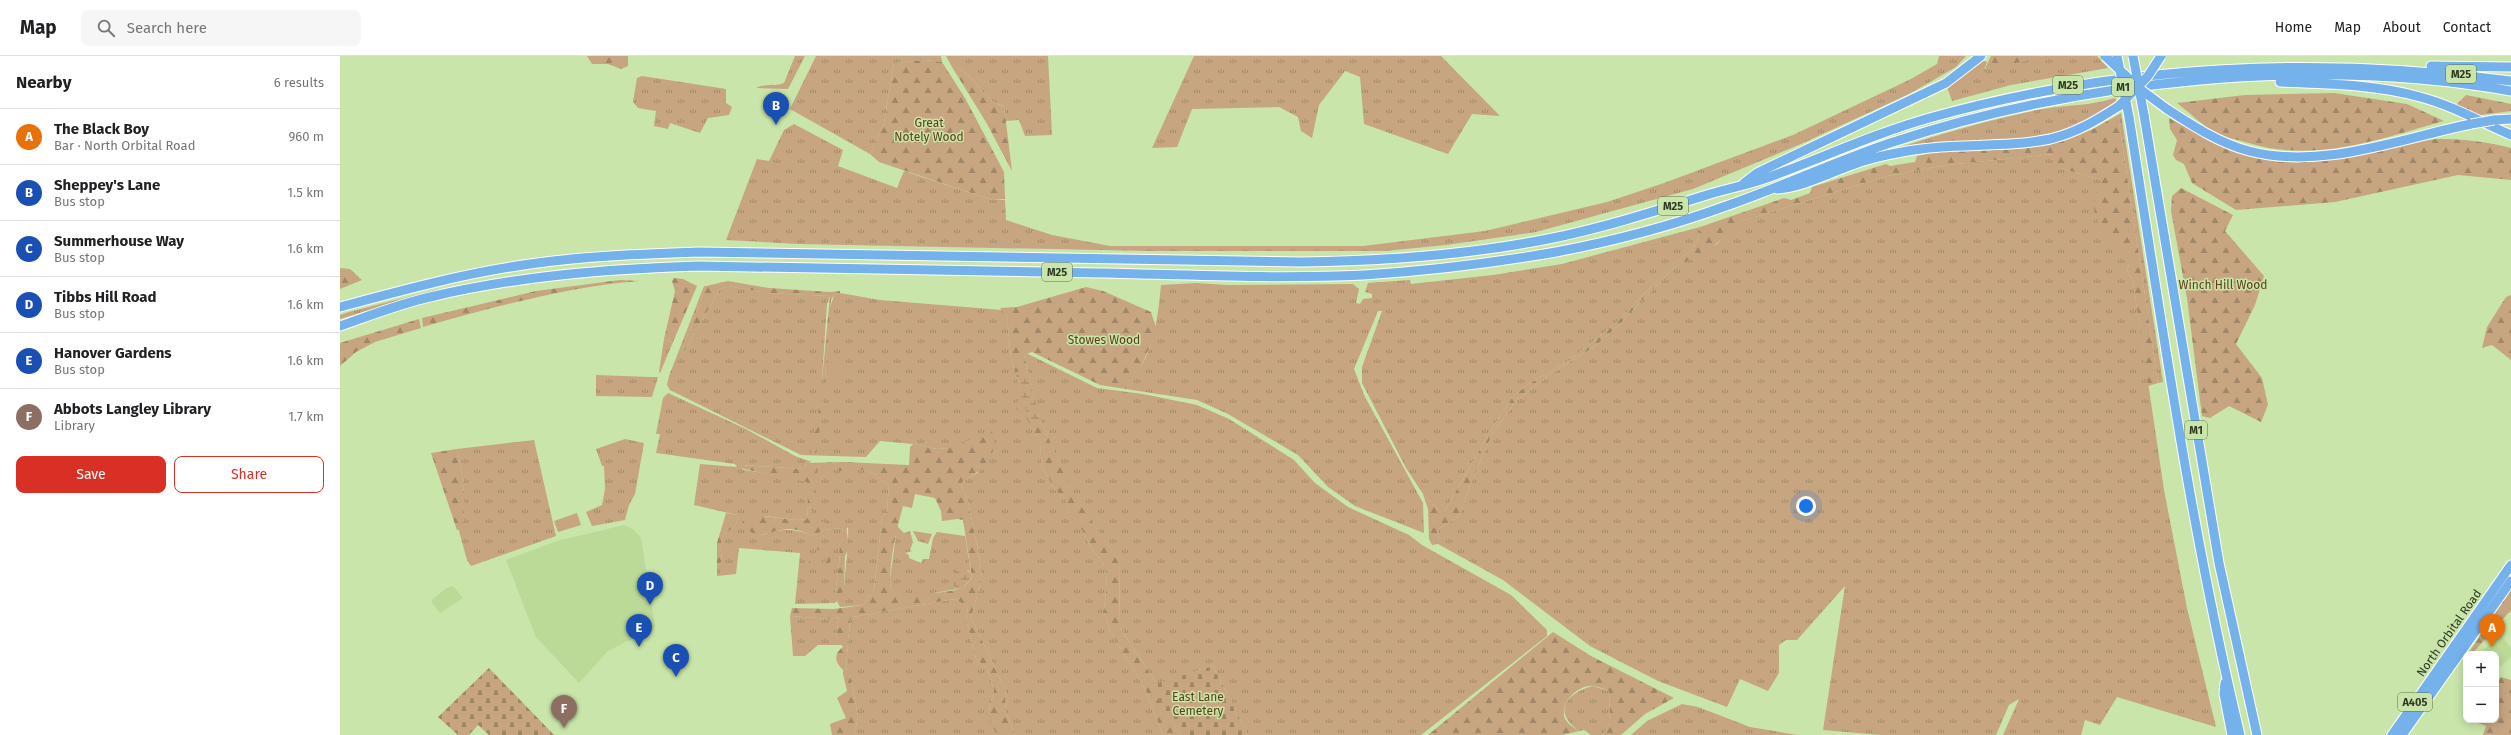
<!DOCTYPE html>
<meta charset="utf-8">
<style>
body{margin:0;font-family:"Fira Sans",sans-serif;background:#f6f6f6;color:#202124}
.controls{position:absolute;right:12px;bottom:12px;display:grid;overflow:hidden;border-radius:8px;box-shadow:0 2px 10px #0003}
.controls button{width:36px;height:36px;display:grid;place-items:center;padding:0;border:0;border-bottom:1px solid #e0e0e0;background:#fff;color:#202124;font:20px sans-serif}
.you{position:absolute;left:1466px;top:450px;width:14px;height:14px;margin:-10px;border:3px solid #fff;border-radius:50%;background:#1a73e8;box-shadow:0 0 0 6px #1a73e833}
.badge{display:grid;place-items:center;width:26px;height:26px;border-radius:50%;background:#d93025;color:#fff;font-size:13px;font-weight:700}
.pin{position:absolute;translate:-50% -33px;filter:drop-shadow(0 1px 2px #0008)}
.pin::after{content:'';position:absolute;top:21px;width:14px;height:12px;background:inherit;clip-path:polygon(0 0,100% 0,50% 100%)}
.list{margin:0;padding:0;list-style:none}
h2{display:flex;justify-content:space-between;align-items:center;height:52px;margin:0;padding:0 16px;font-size:17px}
h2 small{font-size:13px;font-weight:400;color:#757577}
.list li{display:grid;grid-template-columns:26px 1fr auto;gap:12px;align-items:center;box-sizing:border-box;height:56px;padding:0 16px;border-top:1px solid #e0e0e0}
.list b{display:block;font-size:15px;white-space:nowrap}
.list p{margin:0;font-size:13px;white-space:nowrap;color:#757577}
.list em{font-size:13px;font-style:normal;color:#757577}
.actions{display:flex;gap:8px;padding:12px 16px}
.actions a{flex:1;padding:9px 0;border:1px solid #d93025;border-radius:8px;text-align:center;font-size:14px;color:#d93025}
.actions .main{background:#d93025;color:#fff}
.icon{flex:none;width:22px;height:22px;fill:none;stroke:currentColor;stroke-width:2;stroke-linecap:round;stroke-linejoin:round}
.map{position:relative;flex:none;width:2171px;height:679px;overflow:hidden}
header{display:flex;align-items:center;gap:24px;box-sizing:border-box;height:56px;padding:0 20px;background:#fff;border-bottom:1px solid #e0e0e0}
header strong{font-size:19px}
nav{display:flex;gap:22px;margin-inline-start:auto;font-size:14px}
.search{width:280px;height:36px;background:#f6f6f6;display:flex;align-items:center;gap:10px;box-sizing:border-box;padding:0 14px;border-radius:8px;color:#757577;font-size:15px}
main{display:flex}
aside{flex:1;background:#fff}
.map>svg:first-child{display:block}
</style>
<header>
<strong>Map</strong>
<div class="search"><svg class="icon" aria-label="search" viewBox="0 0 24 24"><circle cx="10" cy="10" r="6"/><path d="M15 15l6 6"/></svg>Search here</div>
<nav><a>Home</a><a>Map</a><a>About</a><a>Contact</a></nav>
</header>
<main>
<aside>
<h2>Nearby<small>6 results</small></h2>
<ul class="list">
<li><span class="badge" style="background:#e8710a">A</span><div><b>The Black Boy</b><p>Bar · North Orbital Road</p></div><em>960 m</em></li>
<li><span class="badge" style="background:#1a4fb4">B</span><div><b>Sheppey's Lane</b><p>Bus stop</p></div><em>1.5 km</em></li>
<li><span class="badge" style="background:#1a4fb4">C</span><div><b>Summerhouse Way</b><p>Bus stop</p></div><em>1.6 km</em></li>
<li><span class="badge" style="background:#1a4fb4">D</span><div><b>Tibbs Hill Road</b><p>Bus stop</p></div><em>1.6 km</em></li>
<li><span class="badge" style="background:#1a4fb4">E</span><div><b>Hanover Gardens</b><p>Bus stop</p></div><em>1.6 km</em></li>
<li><span class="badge" style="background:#8d6e63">F</span><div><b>Abbots Langley Library</b><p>Library</p></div><em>1.7 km</em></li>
</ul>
<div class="actions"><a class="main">Save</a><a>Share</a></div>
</aside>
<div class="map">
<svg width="2171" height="679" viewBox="0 0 2171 679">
<defs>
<pattern id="grass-tufts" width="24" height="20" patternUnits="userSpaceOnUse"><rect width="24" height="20" fill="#c6a580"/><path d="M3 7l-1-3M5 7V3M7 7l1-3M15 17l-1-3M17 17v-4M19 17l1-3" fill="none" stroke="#a18768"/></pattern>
<pattern id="forest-firs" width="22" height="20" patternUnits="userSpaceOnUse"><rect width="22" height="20" fill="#c6a580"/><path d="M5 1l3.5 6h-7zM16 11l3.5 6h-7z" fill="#a18768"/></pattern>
<pattern id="wetland-marsh" width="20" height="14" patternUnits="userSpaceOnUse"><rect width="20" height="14" fill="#c6a580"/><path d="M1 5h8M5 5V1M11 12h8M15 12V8" fill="none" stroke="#a18768"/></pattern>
<pattern id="cemetery-stones" width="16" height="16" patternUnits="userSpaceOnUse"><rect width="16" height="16" fill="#c6a580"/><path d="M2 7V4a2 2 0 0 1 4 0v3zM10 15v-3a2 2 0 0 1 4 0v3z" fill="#a18768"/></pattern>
</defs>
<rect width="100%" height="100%" fill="#c9e5a9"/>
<!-- built -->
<path fill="#bbda97" d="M284,469L294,474L301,482L315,570L314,572L268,595L239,627L196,581L166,504L217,485Z
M113,530L123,542L100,557L92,547V544L105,533Z
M2160,579L2171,592V601L2161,610L2156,608V598L2140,597Z"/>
<!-- grass -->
<path fill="url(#grass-tufts)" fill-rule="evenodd" d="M455,0H465L448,33L416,32C426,27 435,31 444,27Z
M476,0H601L602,6L585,4L554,7L544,67L530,98L450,53Z
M606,0H708L712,79L685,80L679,64L666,65L664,50C642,47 637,16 612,11Z
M854,0H1101L1160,60L1132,58L1108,98L1024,68L1020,21L1005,15L979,49L972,82L961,75L958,61L939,51L852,53L837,91L812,92Z
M1599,0H1626L1616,11L1569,38L1461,88L1353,133L1196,176L1106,189L1045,195H808L459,188L386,184L417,103L429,105L444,74L454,68L503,94L498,110L557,132L564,115L652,144H665L666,164L712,179L770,190H1023L1145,175L1267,146L1324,127L1453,79L1571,23L1597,8Z
M1704,0H1757L1768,12L1671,29L1612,45L1607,31L1642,4L1647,6L1644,14Z
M302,20L386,33V47L392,51L389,59L368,62L360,77L330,67L328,73L314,70L316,55L298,52L293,46L297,22Z
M1775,42L1777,46C1724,87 1660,85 1596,87C1584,88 1569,93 1558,92C1605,76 1654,63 1702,53C1726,49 1751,50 1775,42Z
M1781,57L1823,326L1818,327L1778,59Z
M1713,98L1720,112L1761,124L1759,167L1790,205L1787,214L1793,225L1824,434L1847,552L1876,671L1777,641L1760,669L1745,664L1741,679H1663L1679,643L1669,649L1656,679H1540L1483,674L1505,530L1457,584H1446L1439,589V617L1428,635L1400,623L1387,651L1318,625L1250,590L1163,524L1098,488L1099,473L1119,460L1129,432L1153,376L1177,344L1209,319L1254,291L1279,269L1334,211L1377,188L1391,172L1402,165L1547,120L1607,109Z
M1360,171L1357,186L1351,194L1332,209L1276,267L1230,304L1187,329L1172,342L1151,374L1104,456H1101L1083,438L1066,412L1022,327V311L1042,255H1038L1014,313L1024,339L1083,447L1084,477L1015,450L988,431L958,399L888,358L857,344L786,333C813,300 817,270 821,229L856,227L887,229L1013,228L1019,233L1016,247L1020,248L1023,243L1032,242V238L1025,236L1028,227L1070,224L1071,228L1153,219L1222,208Z
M364,230H366L342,294L344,296L380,233L388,230L427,237L490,240L487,248L482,323H485L490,252L494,239L500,237L540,244L662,254L667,261L671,303L680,334V343L700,389L702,411L716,435L725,443L732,462L742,474L751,492L763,507L767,519L764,557L771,576L805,633L823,679H675L665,654L666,636L631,561L642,522L639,499L628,445L621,431L622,426L639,416L608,392L597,393L573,388L540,385L526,401L461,399L330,334L327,329L329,320Z
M103,232L0,263V259L9,256Z
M324,283L333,286L320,317L319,316Z
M686,297L757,332L803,338L857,349L889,363L954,404L975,427L1008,451L1069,479L1082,489L1171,539L1207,574V580L1081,679H908L873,610L817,628L780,572L779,505L735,442L700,363L684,299Z
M256,319L310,321H318L312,341L256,340Z
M328,337L406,373L455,400L472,406L466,407L465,413L401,409L400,412L404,414L456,422L467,426L476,420L477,412L483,410L509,415L520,413L533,417L549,430L547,455L542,462L534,534L523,549L500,551L497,545L495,547L455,548L460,497L399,492L396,518L377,520V510L382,505C381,497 379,486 384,479C391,471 399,472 397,459L354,449L360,408L397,411L395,408L316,397L320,378H316L323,342ZM468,451L471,452V465L508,472C509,493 505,512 504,533L495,539L500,499L499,489L503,483V475L501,472L484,474L474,479C452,473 443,472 422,479L425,460L457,464L467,463Z
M285,383L304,387L295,438L289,449L285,464L252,470L246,456L262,449L265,433L264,410H262L256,393Z
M194,384L216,480L131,510L127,504L119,475C129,455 122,415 117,393Z
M557,470L564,477L570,475L573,486L570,494L572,495L565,497L569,499V502L581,507L583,503H589L593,482L597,476L625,480L631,517L628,514L612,529L618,533C596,536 572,543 551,535L550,524Z
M573,475L592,478L588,488L578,485Z
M615,543L628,551L626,563L636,603L647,613L654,634L649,655L657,679H514L518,661L510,618H503V614L506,612L510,564L513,561Z
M450,560L490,563L499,561L496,581L503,589H478L465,600H453Z
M1253,630L1269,635L1270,667L1263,679H1251L1244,674L1239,675C1212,656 1226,637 1253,630Z
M1342,648L1358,651L1410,671L1457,679H1291L1307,665Z"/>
<!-- forest -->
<path fill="url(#forest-firs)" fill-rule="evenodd" d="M247,0H288V10L281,13L268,8H252Z
M1651,0H1704L1644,15Z
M585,4L602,6L625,42L664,116L665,143L652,144L539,106L530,98L544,67L554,7Z
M612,11C637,16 642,47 664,50L672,115L646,66Z
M1994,37L2067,48L2104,65C2035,84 1975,108 1905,86C1896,83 1886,82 1878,78C1864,71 1850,57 1837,47L1905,39Z
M2126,39L2171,48V55L2134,60L2116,49Z
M1778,59L1818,327L1808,330L1793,225L1787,214L1790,205C1778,191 1754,171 1754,151C1753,142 1759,133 1761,124L1720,112L1716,108L1713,98L1607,109L1547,120L1402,165L1368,195L1334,211L1279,269L1254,291L1209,319L1177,344L1153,376L1129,432L1119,460L1099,473L1098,488L1092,489L1089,483L1088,453L1083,438L1101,456H1104L1151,374L1172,342L1187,329L1230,304L1276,267L1332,209L1351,194L1357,186L1360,171L1444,142L1451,144L1470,137L1472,131L1546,108L1550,110L1575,106L1577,100L1596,96L1677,93L1713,88L1753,73Z
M1829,62C1864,82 1904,104 1946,106C1995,108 2040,91 2087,84C2111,81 2148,86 2171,92V124L2118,119L1995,146L1896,154L1852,127L1844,108L1836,104L1833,99L1837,84L1830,73Z
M1841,132L1893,159L1885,175L1924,220L1915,249L1896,288L1922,322L1928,349L1921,366L1889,350L1870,362L1862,360L1847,242L1831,155L1832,140Z
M0,212L10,213L22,224L0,233Z
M334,222L343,223L357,230L333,286L324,283L335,235L332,225Z
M280,224L299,225C226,231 154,251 83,271L82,262L196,235Z
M388,225L429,232L490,236L500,235V237L494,239L491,244L485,323L482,324L490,240L427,237L388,230L380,233L344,296L342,294L366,230Z
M746,231L763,235L811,256L817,274L798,318L786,333L760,329L692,296L684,299L700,363L735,441L779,505L780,572L817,628L812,630L840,679H823L805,633L771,576L764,557L767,519L763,507L751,492L742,474L732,463L725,443L716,435L702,411L700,389L684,357L679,356L676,352L680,334L671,303L667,261L660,252L677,251Z
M2171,239V304L2152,289L2142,292L2147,271L2166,241Z
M79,263L81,272L35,286L16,296L0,310V287Z
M484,344L476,398L474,399L471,398L480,346Z
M652,375C660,400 642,415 622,426L621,431L628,445L639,499L642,522L631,561L666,636L665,654L675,679H657L650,665L649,655L654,634L647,613L636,603L626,563L628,551L615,543L513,561L510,564L506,612L503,614C495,607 493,598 503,591L496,581L499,561L490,563L450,560L452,552L494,553L523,549L534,534L542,462L547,455L549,430L533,417L520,413L509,416L478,411L471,448L468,447L467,426L399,412L401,409L465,413L466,407L503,406L569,409L570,391L573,388L597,393L608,392ZM575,438L595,442L601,455L602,465L617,463L623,464L632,522C629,525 626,529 623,531C613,538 563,539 551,535C548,508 556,476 563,450L572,452Z
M117,393C122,414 129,455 120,474H117L91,397Z
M468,451L471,452V465L506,468L509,493L505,500L504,533L497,545L495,539L500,499L499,489L503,483V475L501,472L484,474L474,479C466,477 457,473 449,473C429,474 417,487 402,468L404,458L457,464L467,463Z
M386,457L397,459C399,472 391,471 384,479C379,486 381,497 382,505L377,510V487Z
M475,490L488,491L492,495L490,507L486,511L469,507V501L483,507L485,505V496L476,493Z
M2171,533V554L2132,598H2128Z
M1213,576L1251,600L1334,642L1305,658L1281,679H1263L1270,667L1269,635C1265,633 1259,631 1254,630C1239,628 1218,647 1225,663C1228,668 1234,672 1239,675L1223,679H1088Z
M503,618H510L518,661L514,679H492L490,668L506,662L497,642L507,635Z
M2161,621L2171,624V679H2143L2146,670L2130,664H2156V628Z"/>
<!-- wetland -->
<path fill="url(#wetland-marsh)" d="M688,315L700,363L689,366L675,316Z
M623,512L631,517L632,522L622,532L618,533L612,529L610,521L617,513Z"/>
<!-- cemetery -->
<path fill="url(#cemetery-stones)" d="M873,610L908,679H840L811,629Z
M149,612L214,679H149L138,669L129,679H118L98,661Z"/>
<!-- garden -->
<path fill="#c6a580" d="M488,302L505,305L502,334L486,331Z
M237,457L241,469L218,476L214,465Z"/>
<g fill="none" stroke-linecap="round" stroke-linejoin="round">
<defs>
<path id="highway" d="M2091,10L2171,11
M1940,26C1987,28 2035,28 2080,41C2111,49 2141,66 2171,79
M1827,53C1853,70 1879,87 1909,95C1981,114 2059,83 2131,68
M1804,59L1879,507L1917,679
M1789,61C1822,268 1851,475 1900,679
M2154,64L2171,63
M1404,127L1417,117L1606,27L1641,0
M1437,133C1463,131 1487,118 1512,109C1527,103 1545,99 1562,96C1611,86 1661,93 1710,83C1736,77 1757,64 1779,50
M0,251C63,234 125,217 190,208C246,200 302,198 359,196L961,206C1044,205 1127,199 1208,183C1263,172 1316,155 1370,138C1387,133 1406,129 1424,123C1480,103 1535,77 1593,61C1781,9 1977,0 2171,25
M0,270C29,260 59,248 90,241C178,220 267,213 358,210C493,212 629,215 765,217C851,219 938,223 1024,219C1088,215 1153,207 1216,196C1274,185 1331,170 1386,150C1441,131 1494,106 1550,87C1740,24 1974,0 2171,35
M1885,627L1884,638L1892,679
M2052,679L2171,509
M2062,679L2171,525"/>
</defs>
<!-- highway casing -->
<use href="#highway" stroke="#fff" stroke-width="11"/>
<!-- highway -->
<use href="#highway" stroke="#75b1eb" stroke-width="9"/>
<defs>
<path id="highway-bridge" d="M1765,0L1800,33L1827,53
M1777,0L1789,61
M1793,0L1804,59
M1779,50L1808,20L1821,0
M2131,68L2154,64"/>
</defs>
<!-- highway-bridge casing -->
<use href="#highway-bridge" stroke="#fff" stroke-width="11" stroke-linecap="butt"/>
<!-- highway-bridge -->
<use href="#highway-bridge" stroke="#75b1eb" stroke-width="9"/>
</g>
<g text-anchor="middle" stroke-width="3" stroke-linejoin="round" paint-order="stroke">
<!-- shield labels -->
<g fill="#c9e5a9" stroke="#5c6d4a" stroke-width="1">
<rect x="2106" y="9" width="30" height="18" rx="3"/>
<rect x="1713" y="20" width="30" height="18" rx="3"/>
<rect x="1772" y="22" width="22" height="18" rx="3"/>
<rect x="1318" y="141" width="30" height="18" rx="3"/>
<rect x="702" y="207" width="30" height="18" rx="3"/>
<rect x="1845" y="365" width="22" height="18" rx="3"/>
<rect x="2058" y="637" width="34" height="18" rx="3"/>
</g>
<g font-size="11" font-weight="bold" fill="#2e3922">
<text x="2121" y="22">M25</text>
<text x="1728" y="33">M25</text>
<text x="1783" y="35">M1</text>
<text x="1333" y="154">M25</text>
<text x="717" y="220">M25</text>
<text x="1856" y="378">M1</text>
<text x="2075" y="650">A405</text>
</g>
<!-- park labels -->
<g font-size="12" fill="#5e3e16" stroke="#c9e5a9">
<text x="589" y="71">Great<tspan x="589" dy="14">Notely Wood</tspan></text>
<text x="1883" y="233">Winch Hill Wood</text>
<text x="764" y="288">Stowes Wood</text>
<text x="858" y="645">East Lane<tspan x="858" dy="14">Cemetery</tspan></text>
</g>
<!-- street labels -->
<g font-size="12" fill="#2e3922" stroke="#c9e5a9">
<text transform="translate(2109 577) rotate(-55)" y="4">North Orbital Road</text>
</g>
</g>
</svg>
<div class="controls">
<button>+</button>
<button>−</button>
</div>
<div class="you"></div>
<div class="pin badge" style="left:2152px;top:591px;background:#e8710a">A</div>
<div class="pin badge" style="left:436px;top:69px;background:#1a4fb4">B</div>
<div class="pin badge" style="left:336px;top:621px;background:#1a4fb4">C</div>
<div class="pin badge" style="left:310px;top:549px;background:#1a4fb4">D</div>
<div class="pin badge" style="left:299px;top:591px;background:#1a4fb4">E</div>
<div class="pin badge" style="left:224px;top:672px;background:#8d6e63">F</div>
</div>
</main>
